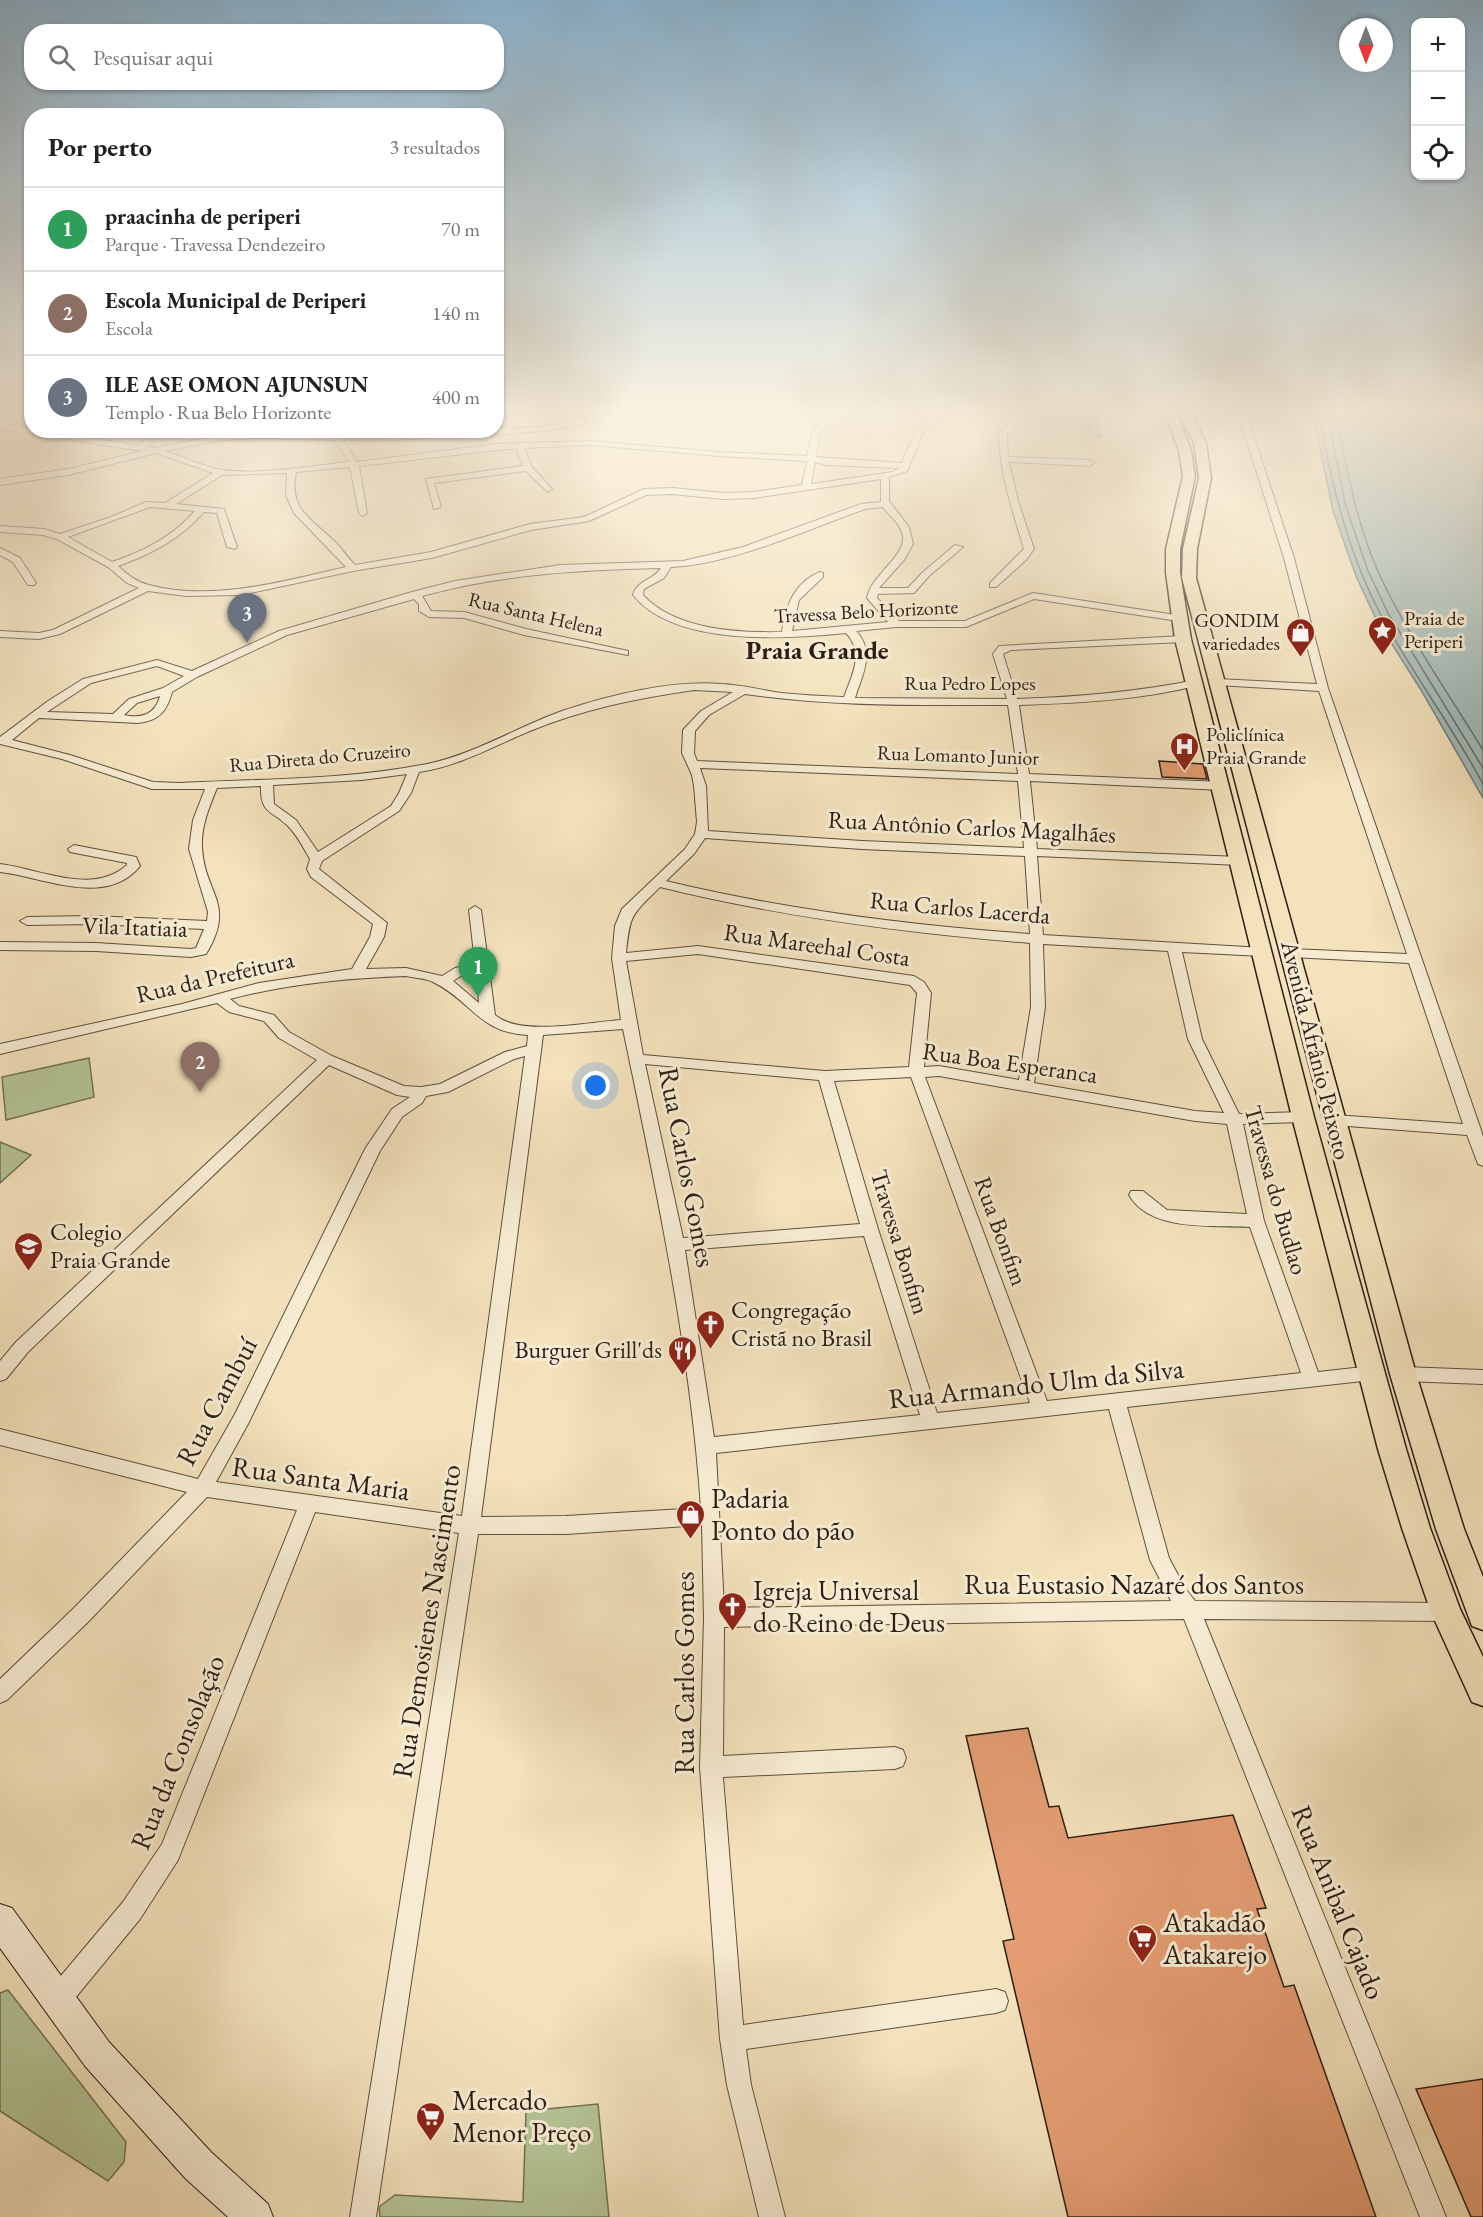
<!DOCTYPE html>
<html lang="pt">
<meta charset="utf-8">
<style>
body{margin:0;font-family:"EB Garamond",serif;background:#f6f6f6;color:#202124}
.controls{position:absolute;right:18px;top:18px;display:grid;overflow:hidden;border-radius:12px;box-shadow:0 2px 4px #0004}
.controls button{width:54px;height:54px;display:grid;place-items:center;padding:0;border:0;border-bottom:2px solid #e0e0e0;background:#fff;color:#202124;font:30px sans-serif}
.compass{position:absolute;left:1339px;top:18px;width:54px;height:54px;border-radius:50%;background:#fff;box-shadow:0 2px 4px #0004;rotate:180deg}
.you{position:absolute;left:596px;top:1086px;width:21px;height:21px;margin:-15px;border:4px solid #fff;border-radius:50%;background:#1a73e8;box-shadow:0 0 0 9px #1a73e833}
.badge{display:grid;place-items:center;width:39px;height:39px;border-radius:50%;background:#8f2418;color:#fff;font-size:20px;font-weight:700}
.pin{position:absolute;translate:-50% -50px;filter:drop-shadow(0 2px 3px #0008)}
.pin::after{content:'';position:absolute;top:32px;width:21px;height:18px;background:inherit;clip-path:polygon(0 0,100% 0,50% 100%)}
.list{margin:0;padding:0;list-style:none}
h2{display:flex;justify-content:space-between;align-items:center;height:78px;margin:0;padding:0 24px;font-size:26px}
h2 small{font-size:20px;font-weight:400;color:#757577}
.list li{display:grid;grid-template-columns:39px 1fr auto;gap:18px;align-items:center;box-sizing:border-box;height:84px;padding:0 24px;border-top:2px solid #e0e0e0}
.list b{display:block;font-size:22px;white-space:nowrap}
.list p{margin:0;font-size:20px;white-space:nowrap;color:#757577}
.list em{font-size:20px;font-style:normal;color:#757577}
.icon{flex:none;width:33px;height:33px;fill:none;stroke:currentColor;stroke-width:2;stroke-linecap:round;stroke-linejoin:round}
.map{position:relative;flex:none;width:1483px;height:2217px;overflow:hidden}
.search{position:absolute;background:#fff;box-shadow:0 2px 4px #0004;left:24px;top:24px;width:480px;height:66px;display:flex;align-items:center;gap:15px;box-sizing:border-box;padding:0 21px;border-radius:24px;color:#757577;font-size:22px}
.panel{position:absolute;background:#fff;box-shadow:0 2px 4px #0004;left:24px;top:108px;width:480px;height:330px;border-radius:24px}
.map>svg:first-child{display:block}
</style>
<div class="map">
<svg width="1483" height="2217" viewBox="0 0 1483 2217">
<rect width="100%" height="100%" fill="#f3e2bc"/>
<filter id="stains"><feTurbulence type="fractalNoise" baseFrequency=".00333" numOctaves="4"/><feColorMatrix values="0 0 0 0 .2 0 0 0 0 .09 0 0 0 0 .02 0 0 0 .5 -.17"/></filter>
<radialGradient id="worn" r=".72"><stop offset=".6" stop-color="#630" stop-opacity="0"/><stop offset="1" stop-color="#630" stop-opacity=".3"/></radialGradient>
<!-- green -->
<path fill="#b4c496" stroke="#707156" stroke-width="1.5" d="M89,1058L94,1097L6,1120L2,1077Z
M0,1142L31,1155L0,1183Z
M8,1990L126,2142L124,2162L108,2181L0,2111V1993Z
M598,2104L609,2217H380L379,2207L395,2195L523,2202L526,2111Z"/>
<!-- water -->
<path fill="#a0bbbb" stroke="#727c79" stroke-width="1.5" d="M1312,410H1483V798L1421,690L1376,619L1356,576L1333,511Z"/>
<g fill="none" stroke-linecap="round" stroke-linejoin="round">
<!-- shore -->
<path stroke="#666c68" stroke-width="1.5" d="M1318,410C1331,481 1347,551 1381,615C1412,673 1452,726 1483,784
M1326,410L1346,507L1368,571L1388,613L1483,768
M1335,410C1346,463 1355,519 1377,569C1405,632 1447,691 1483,750"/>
</g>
<!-- building -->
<path fill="#e49d72" stroke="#2c1e15" stroke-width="1.5" d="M1159,761L1203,764L1207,779L1162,777Z
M1028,1728L1049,1807L1059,1806L1068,1838L1233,1815L1266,1908L1257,1909L1284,1987L1294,1985L1376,2217H1068L1003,1941L1014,1939L966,1736Z
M1483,2079V2217H1471L1416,2089Z"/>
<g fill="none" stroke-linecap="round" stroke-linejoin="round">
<defs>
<path id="street" d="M24,410H32V412L10,425L32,428V430H45L139,446L153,430H162L147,447L156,448C190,440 225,434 261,434C319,433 379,442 436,432L435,430H496V428H504L511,410H519L512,428C533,428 553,427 573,421C587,416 599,410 614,410C584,430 541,431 507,434C491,436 470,430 453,433C417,441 381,441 343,440L357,462L496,444L590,441L719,452L807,456L813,429L836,410H845L820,432L816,457L902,463C912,440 920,410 951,410L925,429L907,471L889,477V501L909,527L913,544L904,560L879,588H908L923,572L955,545L963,547L929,576L914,593L878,594L877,598L899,621H965L1033,593L1182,616L1183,618L1178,621L1034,599L966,627H896L856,631C876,652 862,675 855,698L1007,699L993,654L999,646L1183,636L1188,639L1183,642L1011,650L1003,654L1017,699C1078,697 1136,692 1196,680L1201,683L1200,685C1140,700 1080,703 1019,705L1029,774L1222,782L1228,786L1222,790L1030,781L1037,849L1240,857L1246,861L1240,865L1037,856L1043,935L1263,948L1270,952L1263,956L1182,952L1202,1039L1239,1114L1303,1112L1311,1117L1303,1122L1243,1124L1264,1221L1318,1372L1372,1366L1378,1368L1381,1373L1378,1378L1372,1380L1127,1407L1169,1558L1185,1588L1195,1601L1446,1603L1453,1605L1456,1612L1453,1619L1446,1621L1204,1619L1446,2217H1420L1184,1619L724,1627L723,1756L895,1747L903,1750L906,1758L903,1766L895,1769L723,1777L743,2025L996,1989L1005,1992L1008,2001L1005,2010L996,2013L746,2049L751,2085L785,2217H759L727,2085L720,2039L700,1767L704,1618L702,1525L566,1534H478L376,2217H350L459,1533L315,1512L178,1860L140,1919L67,2008L58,2011L49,2008L46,1999L49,1990L123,1902L162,1844L297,1510L207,1497L89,1621L7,1700L0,1703V1679L75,1607L187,1492L0,1445V1429L198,1479L235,1414L365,1149L392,1109L410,1097L397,1095L329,1065L28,1352L6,1379L0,1381V1361L16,1342L317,1060L279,1038L264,1021L229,1012L217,1003L0,1054V1044L182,1004L259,983L352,969L370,937L373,924L311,877L307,869L310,859L307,854C302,845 296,834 288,826C272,810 260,814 261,786L217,788C209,807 201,827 202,847C204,894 237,903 206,954L191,957L96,951L0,950V942L96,943L191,949L196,948L204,929L93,924L27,925L20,921L27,917L93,916L207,921L208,912L189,849L193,820L205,789H152L62,759L0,744V737L48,701L83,679L157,660L192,671L279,631L412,592L455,581L560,565L683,561L743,547L861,504L881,502V479L754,498L724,499L672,494L646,495L589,521L531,530L432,558L353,571L241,595L186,596L148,591L60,634L39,639L0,637V631L39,633L53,630L139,588L127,583L108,567L57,539L43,535L0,532V526L44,529L60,534L111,517L146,502L165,503L213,473L156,453L68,475L0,485V479L68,469L143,451L0,429V424ZM260,438L335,440L349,462C308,466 264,475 223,470C204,467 184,457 165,451L222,440ZM590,445L719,456L807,461L802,485L754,492L724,493L672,488L644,489L584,517L530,524L431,552L355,565C347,557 341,547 333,540C309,517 289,509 296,472L350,467L359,513L363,516L367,513L359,466L516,448L523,466L426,479L434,509L441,507L434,483L526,471L548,492L552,489L532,467L524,448ZM815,462L826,465L899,468L893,472L811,484ZM287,473L286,495L294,513L346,567C285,581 212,602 149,585C136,582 127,574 118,566C152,554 180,539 204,512L217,513L227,547L235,549L237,547L224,509L176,504L222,475ZM150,507L195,511C172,537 144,551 112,562L68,537ZM883,507C889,515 897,521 901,530C913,553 871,573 867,598L888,622L792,631L799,600L823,577V573L820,572C795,582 785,606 782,632C738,633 675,630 643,595L644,589L664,578L671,567C730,565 809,529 865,509ZM661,568C654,580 637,580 633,595C674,647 787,639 846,633C865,653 852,675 844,697C823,696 801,695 781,693C761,690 742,685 722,684C670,680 611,695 562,711C517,727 475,754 427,764C346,780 261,779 179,783L153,782L70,755L12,740L39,718L138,723C159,721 167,711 172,692L197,677L287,635L414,599L419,604V611L429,617L464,618L524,635L628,655V651L526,629L464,612L431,611L422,596C502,574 580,570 661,568ZM157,666L184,676L163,688L129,699L113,714L47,712L91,683ZM694,690L733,692L701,711L683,730L682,753L692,775L694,786L697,822L695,834L685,849L622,909L615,926L612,958L621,1020C588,1022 521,1037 495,1015L481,910L475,906L469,910L475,963L455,968L442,976L406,968L366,969L384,937L387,923L319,869L322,861L399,811L411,793L419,772C460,766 493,746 530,731C583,709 638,698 694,690ZM745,694C832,707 920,705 1008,705L1018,774L697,761L694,753L695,731L709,715ZM160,696C155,714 143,719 124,715L137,703ZM700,768L1018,781L1024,848L862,841L708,831L706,786ZM407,774L399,793L391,806L318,852L296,820L274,804L273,785L362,780ZM705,838L862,849L1025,856L1030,934C907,925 786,910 666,881L694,854ZM660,887C782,917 905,933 1030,943L1031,1007L1019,1080L939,1066L924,1067L931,993L924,982L914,976L698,946L626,953C630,913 632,915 660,887ZM1043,944L1168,951L1188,1039L1224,1113L1195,1111L1034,1083L1045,1007ZM698,954L910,985L917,993L909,1067L825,1071L643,1055L626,961ZM476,972L479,1003L453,981L464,974ZM406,976C415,978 425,978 433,982C472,1001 479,1033 528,1035L527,1046L505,1052L440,1084L421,1087L404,1086L332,1056L289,1032L274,1015L239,1006L230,999C287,984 347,978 406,976ZM623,1029C656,1188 690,1346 701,1508L566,1516L481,1517L543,1035ZM525,1056L462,1516L216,1482L248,1424L380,1151L402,1117L422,1103L426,1096L448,1092L514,1059ZM645,1064L819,1080L860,1224L683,1238ZM939,1076L1195,1121L1227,1124L1247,1214L1167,1210L1143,1191H1131L1129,1195C1150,1232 1213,1225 1250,1227L1301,1373L1047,1401L925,1077ZM911,1077L1030,1403L937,1413L878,1229L834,1081ZM864,1236L920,1415L714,1437L685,1250ZM1109,1409L1150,1560L1171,1601L724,1608L716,1453Z
M697,410H707L688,422H682V418Z
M1047,410H1060L1021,423L1007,434L1008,457L1090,460L1094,463L1090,466L1009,462L1018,501L1034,549L1026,560L996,587H990V583L1024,549C1013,511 999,473 999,433L1015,419Z
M1085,410H1093L1100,436L1093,434Z
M1124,410H1140L1178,420L1174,422Z
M1237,410H1245L1294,558L1328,688L1481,1130L1483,1137V1166L1478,1164L1467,1135L1334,1125L1326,1120L1334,1115L1463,1124L1409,963L1291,957L1284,953L1291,949L1407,954L1319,691L1217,685L1212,682L1217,679L1317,684L1284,558Z
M0,548L20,558L36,583L34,585H28L13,562L0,555Z
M74,845L136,857L140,866C106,908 44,877 0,872V864C41,869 92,896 127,865V863L70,852L68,849Z
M1403,1367L1483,1370V1384L1403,1381L1397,1379L1394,1374L1397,1369Z"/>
<path id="secondary" d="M0,1904L12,1908L109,2042L211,2152L268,2204L273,2217H228L185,2178L85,2066L0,1948Z"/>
<path id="primary" d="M1164,410H1176L1191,451L1195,476L1180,549V573L1191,639L1314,1117L1406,1449L1430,1528L1460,1609L1483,1657V1706L1472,1702L1431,1612L1402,1528L1378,1449L1292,1117L1175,639L1166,573V549L1183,476L1179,451Z
M1177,410H1189L1206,443L1211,478L1197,549L1196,578L1416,1374L1464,1529L1483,1577V1630L1472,1626L1436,1529L1390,1374L1182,578L1183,549L1199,478L1194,443Z"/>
</defs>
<!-- street casing -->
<use href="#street" stroke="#5e4f3f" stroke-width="2"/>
<!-- secondary casing -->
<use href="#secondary" stroke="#2c1e15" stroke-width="2"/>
<!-- primary casing -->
<use href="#primary" stroke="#2c1e15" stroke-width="3"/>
<!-- street -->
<use href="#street" fill="#f7ecd3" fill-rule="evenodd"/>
<!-- secondary -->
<use href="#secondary" fill="#f7ecd3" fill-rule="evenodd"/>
<!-- primary -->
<use href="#primary" fill="#f3e2bc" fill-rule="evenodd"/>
</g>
<!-- sky -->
<linearGradient id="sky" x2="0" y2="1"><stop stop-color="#8bb7d6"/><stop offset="0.57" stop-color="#faf2e1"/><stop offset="1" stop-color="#faf2e1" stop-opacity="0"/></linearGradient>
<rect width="1483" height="721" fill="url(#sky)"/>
<!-- icons -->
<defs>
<symbol id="sight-pin" viewBox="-11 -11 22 30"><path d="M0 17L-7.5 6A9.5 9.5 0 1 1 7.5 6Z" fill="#8f2418" stroke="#f7ecd3"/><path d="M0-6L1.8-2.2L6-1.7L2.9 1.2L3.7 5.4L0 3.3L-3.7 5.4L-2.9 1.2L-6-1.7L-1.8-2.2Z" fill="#fff"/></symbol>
<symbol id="shop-pin" viewBox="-11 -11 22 30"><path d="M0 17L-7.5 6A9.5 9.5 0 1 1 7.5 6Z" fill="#8f2418" stroke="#f7ecd3"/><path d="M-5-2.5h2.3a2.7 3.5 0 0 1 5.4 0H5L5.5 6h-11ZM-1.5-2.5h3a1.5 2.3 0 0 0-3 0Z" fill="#fff"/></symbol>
<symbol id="hospital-pin" viewBox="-11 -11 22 30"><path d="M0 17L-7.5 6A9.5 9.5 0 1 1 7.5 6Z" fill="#8f2418" stroke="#f7ecd3"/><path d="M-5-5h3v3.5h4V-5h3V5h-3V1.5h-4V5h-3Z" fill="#fff"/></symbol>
<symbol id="school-pin" viewBox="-11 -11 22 30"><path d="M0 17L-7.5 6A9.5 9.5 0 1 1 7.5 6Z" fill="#8f2418" stroke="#f7ecd3"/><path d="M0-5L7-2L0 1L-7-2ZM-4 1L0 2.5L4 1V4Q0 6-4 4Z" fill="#fff"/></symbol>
<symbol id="church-pin" viewBox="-11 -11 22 30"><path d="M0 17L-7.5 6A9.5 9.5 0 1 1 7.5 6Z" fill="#8f2418" stroke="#f7ecd3"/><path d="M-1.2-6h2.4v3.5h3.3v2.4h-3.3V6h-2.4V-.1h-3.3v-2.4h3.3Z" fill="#fff"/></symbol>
<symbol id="restaurant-pin" viewBox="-11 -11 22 30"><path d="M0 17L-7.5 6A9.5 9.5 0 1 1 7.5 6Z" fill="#8f2418" stroke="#f7ecd3"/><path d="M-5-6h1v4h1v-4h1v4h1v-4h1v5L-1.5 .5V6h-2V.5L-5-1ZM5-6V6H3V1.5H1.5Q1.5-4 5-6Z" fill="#fff"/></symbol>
<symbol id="supermarket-pin" viewBox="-11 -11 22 30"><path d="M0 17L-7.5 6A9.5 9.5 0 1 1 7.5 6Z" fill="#8f2418" stroke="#f7ecd3"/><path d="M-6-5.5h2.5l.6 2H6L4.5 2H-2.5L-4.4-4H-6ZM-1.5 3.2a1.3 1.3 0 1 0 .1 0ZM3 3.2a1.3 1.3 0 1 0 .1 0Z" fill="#fff"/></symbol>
</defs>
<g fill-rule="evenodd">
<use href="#sight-pin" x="1366" y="614" width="33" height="45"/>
<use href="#shop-pin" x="1284" y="616" width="33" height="45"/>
<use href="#hospital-pin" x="1168" y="730" width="33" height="45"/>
<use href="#school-pin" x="12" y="1230" width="33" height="45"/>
<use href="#church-pin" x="694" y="1308" width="33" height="45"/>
<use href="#restaurant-pin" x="666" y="1334" width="33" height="45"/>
<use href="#shop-pin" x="674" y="1498" width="33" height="45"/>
<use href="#church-pin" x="716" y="1590" width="33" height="45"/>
<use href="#supermarket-pin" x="1126" y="1922" width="33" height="45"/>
<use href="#supermarket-pin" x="414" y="2100" width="33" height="45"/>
</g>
<g text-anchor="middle" stroke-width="6" stroke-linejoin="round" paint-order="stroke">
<!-- far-street labels -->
<g font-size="20" fill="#2c1e15" stroke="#f7ecd3">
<text transform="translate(866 611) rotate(-3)" y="7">Travessa Belo Horizonte</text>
<text transform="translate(536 614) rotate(13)" y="7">Rua Santa Helena</text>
<text x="970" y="690">Rua Pedro Lopes</text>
<text transform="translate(958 755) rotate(2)" y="7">Rua Lomanto Junior</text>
<text transform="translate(320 757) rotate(-5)" y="7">Rua Direta do Cruzeiro</text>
</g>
<!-- far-poi labels -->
<g font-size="20" fill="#2c1e15" stroke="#f7ecd3" text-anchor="start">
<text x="1404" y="625">Praia de<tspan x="1404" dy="23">Periperi</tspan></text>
<text x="1280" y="627" text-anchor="end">GONDIM<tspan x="1280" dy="23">variedades</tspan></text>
<text x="1206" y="741">Policlínica<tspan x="1206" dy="23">Praia Grande</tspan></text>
</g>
<!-- street labels -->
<g font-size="24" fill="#2c1e15" stroke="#f7ecd3">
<text transform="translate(972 827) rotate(3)" y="8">Rua Antônio Carlos Magalhães</text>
<text transform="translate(960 908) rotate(5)" y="8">Rua Carlos Lacerda</text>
<text transform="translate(135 927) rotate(2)" y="8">Vila Itatiaia</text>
<text transform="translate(817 945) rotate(8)" y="8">Rua Mareehal Costa</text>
<text transform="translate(215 977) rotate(-13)" y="8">Rua da Prefeitura</text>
<text transform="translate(1316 1050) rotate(76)" y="8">Avenida Afrânio Peixoto</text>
<text transform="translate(1010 1063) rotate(8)" y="8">Rua Boa Esperanca</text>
<text transform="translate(1276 1190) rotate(74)" y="8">Travessa do Budlao</text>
<text transform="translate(1001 1231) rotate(70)" y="8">Rua Bonfim</text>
<text transform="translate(900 1242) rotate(73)" y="8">Travessa Bonfim</text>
</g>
<!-- poi labels -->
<g font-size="24" fill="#2c1e15" stroke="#f7ecd3" text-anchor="start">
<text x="50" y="1240">Colegio<tspan x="50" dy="28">Praia Grande</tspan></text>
<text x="731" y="1318">Congregação<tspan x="731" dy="28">Cristã no Brasil</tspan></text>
<text x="662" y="1358" text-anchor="end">Burguer Grill'ds</text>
</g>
<!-- far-district labels -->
<g font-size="26" font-weight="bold" fill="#2c1e15" stroke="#f7ecd3">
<text x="817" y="659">Praia Grande</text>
</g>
<!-- near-street labels -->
<g font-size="28" fill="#2c1e15" stroke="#f7ecd3">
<text transform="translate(688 1167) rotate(79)" y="10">Rua Carlos Gomes</text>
<text transform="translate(1036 1383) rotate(-6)" y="10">Rua Armando Ulm da Silva</text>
<text transform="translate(216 1401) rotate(-62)" y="10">Rua Cambuí</text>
<text transform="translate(321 1478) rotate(8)" y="10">Rua Santa Maria</text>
<text x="1134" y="1594">Rua Eustasio Nazaré dos Santos</text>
<text transform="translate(426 1621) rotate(-81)" y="10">Rua Demosienes Nascimento</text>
<text transform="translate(684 1673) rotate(-90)" y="10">Rua Carlos Gomes</text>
<text transform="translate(177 1752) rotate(-68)" y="10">Rua da Consolação</text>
<text transform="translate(1339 1902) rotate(68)" y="10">Rua Anibal Cajado</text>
</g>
<!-- near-poi labels -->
<g font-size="28" fill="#2c1e15" stroke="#f7ecd3" text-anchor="start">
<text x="711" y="1508">Padaria<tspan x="711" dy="32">Ponto do pão</tspan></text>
<text x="753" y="1600">Igreja Universal<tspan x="753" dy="32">do Reino de Deus</tspan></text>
<text x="1163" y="1932">Atakadão<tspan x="1163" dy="32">Atakarejo</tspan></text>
<text x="452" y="2110">Mercado<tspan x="452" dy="32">Menor Preço</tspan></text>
</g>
</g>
<rect width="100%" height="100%" filter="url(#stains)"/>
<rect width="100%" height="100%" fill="url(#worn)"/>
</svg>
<div class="controls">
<button>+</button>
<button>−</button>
<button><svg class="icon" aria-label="locate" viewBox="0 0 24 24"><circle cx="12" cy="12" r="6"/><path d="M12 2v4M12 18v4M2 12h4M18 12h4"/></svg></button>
</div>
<svg class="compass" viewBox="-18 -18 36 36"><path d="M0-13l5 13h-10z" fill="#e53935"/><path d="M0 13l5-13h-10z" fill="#757577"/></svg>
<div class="you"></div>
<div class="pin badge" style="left:478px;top:997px;background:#2e9e5b">1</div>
<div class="pin badge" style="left:200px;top:1092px;background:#8d6e63">2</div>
<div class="pin badge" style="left:247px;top:643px;background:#6b7280">3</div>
<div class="search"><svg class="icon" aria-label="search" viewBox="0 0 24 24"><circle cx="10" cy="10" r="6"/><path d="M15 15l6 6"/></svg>Pesquisar aqui</div>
<section class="panel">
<h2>Por perto<small>3 resultados</small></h2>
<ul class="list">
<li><span class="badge" style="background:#2e9e5b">1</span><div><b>praacinha de periperi</b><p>Parque · Travessa Dendezeiro</p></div><em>70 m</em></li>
<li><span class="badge" style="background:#8d6e63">2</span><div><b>Escola Municipal de Periperi</b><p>Escola</p></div><em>140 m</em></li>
<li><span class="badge" style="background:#6b7280">3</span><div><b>ILE ASE OMON AJUNSUN</b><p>Templo · Rua Belo Horizonte</p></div><em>400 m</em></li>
</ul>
</section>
</div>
